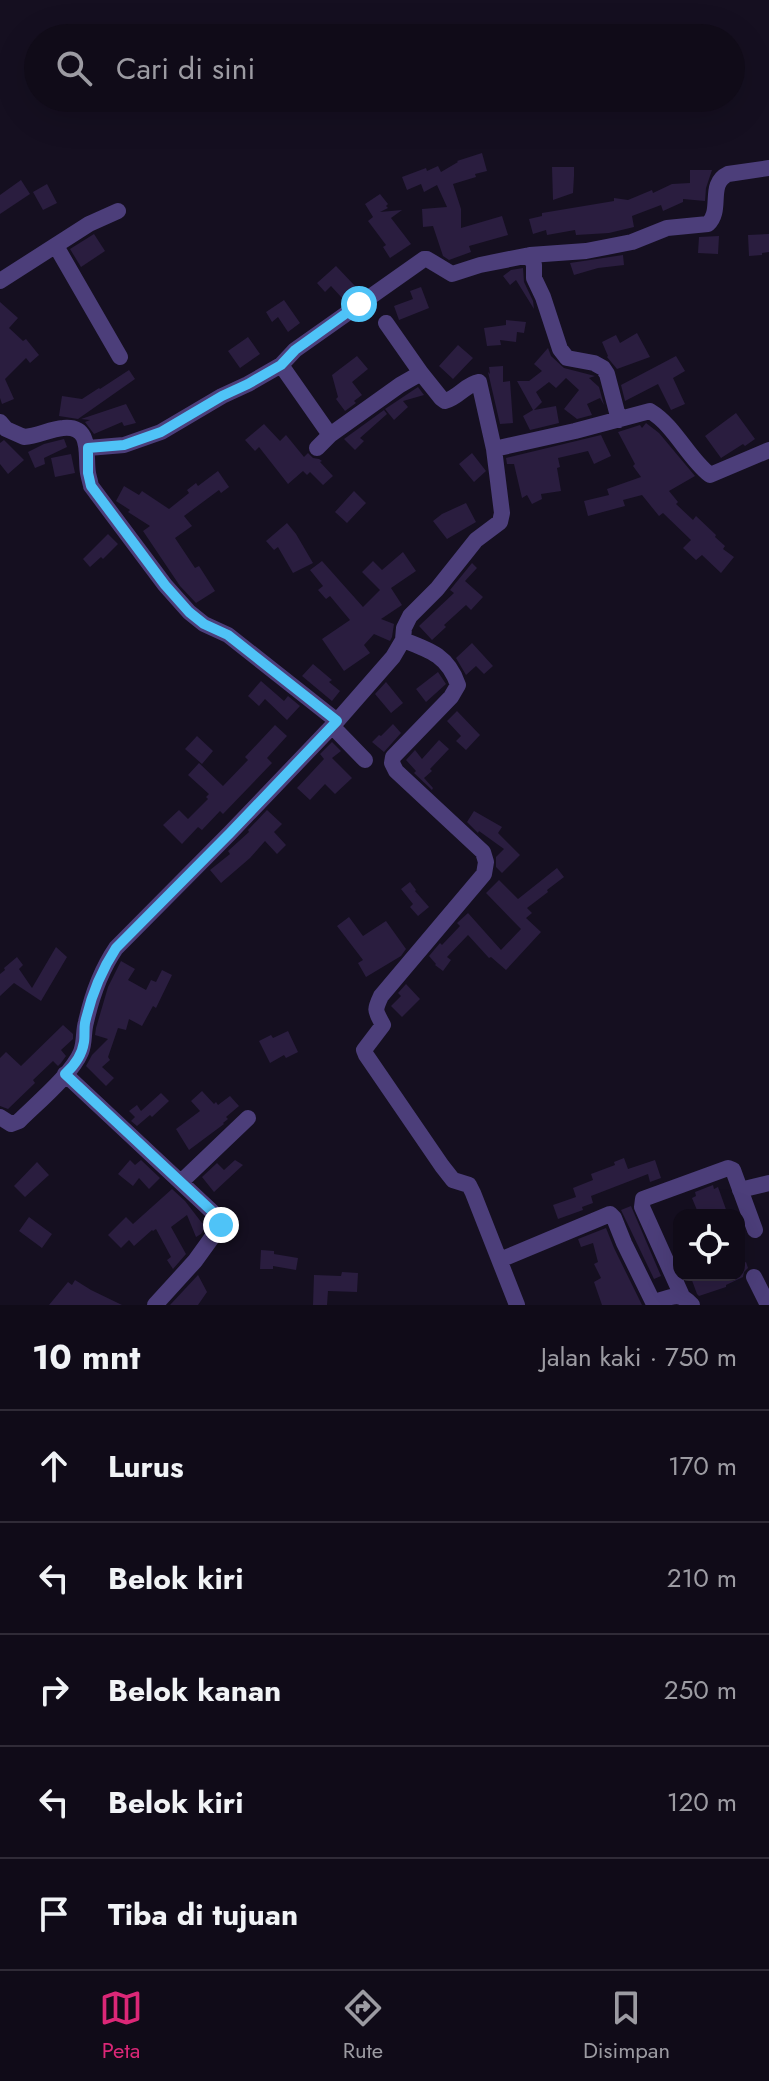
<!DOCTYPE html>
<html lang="id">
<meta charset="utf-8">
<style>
body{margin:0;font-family:Jost,sans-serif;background:#1e1925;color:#f1f3f6}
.controls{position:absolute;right:24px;bottom:24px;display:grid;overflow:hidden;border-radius:16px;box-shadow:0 8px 32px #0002}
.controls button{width:72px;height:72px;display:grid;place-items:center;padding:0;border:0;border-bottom:2px solid #302b37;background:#100b18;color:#f1f3f6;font:40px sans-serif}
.stop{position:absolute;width:24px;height:24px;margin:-18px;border:6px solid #4fc3f7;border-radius:50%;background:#fff}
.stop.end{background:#4fc3f7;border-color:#fff;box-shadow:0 2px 8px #0008}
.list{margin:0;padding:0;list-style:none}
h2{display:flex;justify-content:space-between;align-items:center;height:104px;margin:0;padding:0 32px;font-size:34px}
h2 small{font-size:26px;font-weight:400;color:#9c9ba2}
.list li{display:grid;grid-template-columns:52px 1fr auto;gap:24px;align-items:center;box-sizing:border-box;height:112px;padding:0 32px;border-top:2px solid #302b37}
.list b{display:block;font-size:30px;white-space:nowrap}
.list em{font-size:26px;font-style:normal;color:#9c9ba2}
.icon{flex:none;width:44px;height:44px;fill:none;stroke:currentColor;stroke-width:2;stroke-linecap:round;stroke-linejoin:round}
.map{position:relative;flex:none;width:769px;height:1305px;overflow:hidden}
.search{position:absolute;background:#100b18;box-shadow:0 8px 32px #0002;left:24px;right:24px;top:24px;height:88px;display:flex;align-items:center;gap:20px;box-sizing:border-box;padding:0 28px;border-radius:44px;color:#9c9ba2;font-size:30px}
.sheet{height:664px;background:#100b18}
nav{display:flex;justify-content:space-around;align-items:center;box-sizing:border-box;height:112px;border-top:2px solid #302b37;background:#100b18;font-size:22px;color:#9c9ba2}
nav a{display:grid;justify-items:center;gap:4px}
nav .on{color:#db2777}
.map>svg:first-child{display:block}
</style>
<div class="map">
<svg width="769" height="1305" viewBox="0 0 769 1305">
<rect width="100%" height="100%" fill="#150f20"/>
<!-- building -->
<path fill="#2a1d3f" d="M482,153L487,171L475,174L476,177L453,184L461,209V228L502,216L508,235L469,246L471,252L449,260L443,256L433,226L423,227L422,209L447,207L437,185L424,192L421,184L407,190L402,177L426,168L427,171L438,166L441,172L458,162L457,161Z
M552,167H574V176L573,193L553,200Z
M690,170H712L706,188L705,201L683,199V202L663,211L661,205L632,216L634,227L609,233L576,235L575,230L547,235L546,230L533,234L529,219L542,216V213L614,201V198L628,200L652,190L653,193L672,184L690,183Z
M21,180L30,194L0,214V195Z
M47,184L57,203L43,210L33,192Z
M380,194L388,204L386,206L388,208L380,212L402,210L391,218L411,244L390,258L383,247L386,245L368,221L373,217L365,204Z
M94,234L105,251L81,267L70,249Z
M769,234V252L762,253V255L749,256L748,235Z
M719,236L718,254L698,253L699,237Z
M623,255L624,265L598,268L574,275L570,263Z
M336,266L355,286L342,298L331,286L325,292L317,283Z
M523,268L524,282L533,301L534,309L516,280L510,285L503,276L511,270Z
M421,287L429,308L399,320L394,306L413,299L410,291Z
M284,300L300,323L288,332L278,317L272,322L266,312Z
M0,302L18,318L9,328L23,341L26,339L39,355L30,363L26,358L5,379L14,399L2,404L0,398Z
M506,320L526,322L524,333L517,332L516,342L500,340L501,345L487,346L484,328L506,325Z
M637,333L650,357L617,369L607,357L608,356L602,342L616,335L620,343Z
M248,337L260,354L240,368L228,351Z
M458,345L473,358L453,379L439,366Z
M548,348L551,356L564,368L595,376L589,378L599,387L604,405L600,398L587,404L592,415L577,419L564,409L579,390L566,378L556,388L549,382L536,392L542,402L534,410L556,406L559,423L530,430L523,416L533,410L517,381H529L542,371L534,364Z
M357,356L368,369L352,382L362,395L354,401L356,403L345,411L336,399L338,397L332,375Z
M676,356L685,371L673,378L685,404L671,410L658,384L625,401L621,385Z
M503,366V382L510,381L513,423L500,424L488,372L490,374L489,367Z
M129,370L135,379L78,419L59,416L62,396L82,399L99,388L100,389Z
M418,387L424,395L403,401L408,407L394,420L385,409Z
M126,404L136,423L124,426L122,422L94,434L85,422L90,420L81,419Z
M384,410L387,414L360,438L364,441L355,450L344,439Z
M736,413L755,439L745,446L743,444L721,458L705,436Z
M646,423L659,433L695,476L669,491L678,502L676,504L693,520L696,516L716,535L715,537L725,546L723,549L734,557L721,573L702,555L696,560L683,548L691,540L663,513L659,516L642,495L623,500L625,506L588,516L584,501L609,495L607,489L641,477L633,466L635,464L618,432L640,425L642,428Z
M264,424L280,441L286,435L304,457L308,453L313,458L319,459L322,461L320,462L333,476L323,485L310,472L307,475L303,471L288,484L259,447L255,451L245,440Z
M601,435L611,456L594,464L588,451L558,458L560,467L557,468L561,491L541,494L542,499L532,504L527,495L522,498L514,464H507L506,458Z
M64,439L67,447L44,458L45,464L35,468L28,452L44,444Z
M4,440L24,460L8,474L0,464V443Z
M472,453L486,471L474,482L459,464Z
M71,454L75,473L55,477L51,458Z
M218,471L229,487L221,493L219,490L184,516L192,526L175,538L195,568L199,566L215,591L196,603L180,586L143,531L150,526L128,512L130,510L116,501L124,486L139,495L142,491L169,509L189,493L187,490L196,483L198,486Z
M354,491L366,503L347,523L335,512Z
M466,503L476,522L447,539L433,521L442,514Z
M287,523L296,534L313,563L293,573L278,547L274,550L266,541Z
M108,534L118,544L103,559L101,557L90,567L83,559Z
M403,552L416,571L391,588L402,605L381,619L394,624L392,637L390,641L374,634L364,645L370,653L344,671L322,639L350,620L330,596L326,599L318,590L323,586L310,570L322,561L363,607L380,590L362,572L373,561L382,570Z
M472,563L477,568L465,581L483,597L471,610L466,605L444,625L446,627L432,640L419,626L454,593L450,590Z
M472,643L493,666L484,674L476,666L466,675L456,658Z
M313,664L332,680L329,682L340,691L332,701L302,676Z
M438,672L446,684L426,702L416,689Z
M261,681L284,701L288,696L300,706L287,720L265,699L259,706L248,696Z
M386,682L403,703L391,713L375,694Z
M457,711L480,735L466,750L456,741L461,736L447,721Z
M393,724L401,733L384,752L372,742L379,735L381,736Z
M275,725L287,736L267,758L272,763L223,814L220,811L202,830L198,827L182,844L163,825L179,810L188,819L208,799L206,797L209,794L188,775L199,763L223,786L248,760L245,757Z
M197,736L213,751L202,764L185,749Z
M439,740L449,749L430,769L432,771L424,778L433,788L432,790L414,773L416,771L406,760L415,750L422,759Z
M332,742L341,751L332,758L352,778L335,794L325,784L310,800L297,788L324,759L320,754Z
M267,810L282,824L274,832L286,845L277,854L265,841L250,858L221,883L210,870L230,854L228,851L249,832L248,830Z
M474,811L502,827L498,833L520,855L502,873L496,867V857L504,849L479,831L478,833L467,822Z
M557,868L564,877L547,890L548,892L527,908L532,913L526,918L541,932L506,970L491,957L489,958L468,935L447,957L451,960L443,971L435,965L436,964L429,956L440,943L442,945L460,926L457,923L468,913L501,950L521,929L486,893L499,880L518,899Z
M410,882L416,890L415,891L429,907L418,916L410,907L413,904L401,889Z
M349,917L363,936L386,921L406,949L401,956L366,977L358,963L363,960L337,926Z
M56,947L67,957L41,1001L14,983L0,996V974L5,970L4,968L17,957L23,965L19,969L32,988Z
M121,961L135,969L128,980L146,990L151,980L156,982L162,970L172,975L156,1008L153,1006L142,1026L129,1019L126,1030L118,1028L108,1057L110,1060L102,1067L114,1078L106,1086L86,1066L92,1055L108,1039L95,1035L96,1028L108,987Z
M406,984L420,999L402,1017L391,1006L401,996L398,993Z
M63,1025L73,1034V1039L61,1050L66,1056L61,1063L58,1066L53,1061L33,1080L35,1083L8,1109L0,1106V1058L6,1052L21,1066Z
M288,1031L298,1052L286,1058L284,1055L270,1063L259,1041L271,1035L273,1038Z
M202,1091L214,1104L216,1102L218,1105L230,1096L239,1106L226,1117L228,1119L223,1123L224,1124L189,1150L176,1129L200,1111L191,1101Z
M161,1093L169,1101L152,1117L150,1115L137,1126L131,1121L135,1117L129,1111L137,1105L141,1111Z
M624,1158L628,1169L655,1160L661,1178L650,1182L648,1174L591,1196L593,1203L582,1207L583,1210L558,1219L553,1205L576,1197L573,1188L593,1180L591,1174L615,1165L614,1162Z
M130,1160L135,1165L141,1160L160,1178L149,1189L139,1178L133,1186L118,1174Z
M235,1160L243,1165L214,1192L202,1177L217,1163L224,1170Z
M37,1162L49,1175L25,1197L14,1186Z
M713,1185L714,1189L718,1187L728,1215H699L692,1198L696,1196L695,1192Z
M172,1189L185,1201L202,1223L206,1222L207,1225L201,1234L196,1237L187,1215L171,1227L186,1254L173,1269L167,1260L171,1257L156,1229L153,1231L152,1230L134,1246L129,1240L121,1248L108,1235L126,1217L133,1224Z
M631,1206L661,1276L654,1279L621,1210Z
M29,1217L52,1234L42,1248L19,1231Z
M606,1228L614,1248L642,1305H602L594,1282L601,1278L594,1264L598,1262L593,1243L581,1247L578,1239Z
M261,1250L274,1251V1254L298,1258L296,1270L273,1266V1269H260Z
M746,1262L748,1268L744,1272L743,1277L726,1285V1287L699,1296L697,1294L690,1275H702L703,1277L711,1275H739V1265Z
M342,1272L358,1273L357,1292L328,1291L327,1305H313L314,1275L341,1276Z
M198,1275L207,1292L198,1305H170Z
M75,1280L91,1290L122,1305H49L68,1282L72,1285Z"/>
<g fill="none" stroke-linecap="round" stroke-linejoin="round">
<!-- minor -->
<path stroke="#4c3e7a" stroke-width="16" d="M56,246L120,357
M0,281L89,224L118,211
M386,323L421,373
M281,365L330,435
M619,420L607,374L603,368L594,363L567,358L560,349L543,297L534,278V265L530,255L586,251L632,242L667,228L708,224C723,210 707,184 728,174L769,168
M0,422L6,429L24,437C38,436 50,429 63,428C93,425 85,456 88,473C88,474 91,485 91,486L165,585L189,612L204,624L228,635L337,721
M88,448L124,445L161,432L222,396L248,384L281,365L295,350L424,259H427L452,274L480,265L530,255
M494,449L575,431L650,411C675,426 688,458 710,475L769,450
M403,640C430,650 448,656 458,685L451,697L393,757L392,763L396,771L483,852L486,862L484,874L381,996C374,1011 375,1010 383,1025L364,1050L366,1055L442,1166L453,1180L469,1185L473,1193L517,1305
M332,726L365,760
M65,1074L221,1220V1225L195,1261L155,1305
M0,1117L11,1124L19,1121C36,1104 72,1074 81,1052C85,1042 83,1032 86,1022C92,995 101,970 116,948L230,833L337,721L393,657L403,640L404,628L410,616L437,589L476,540L500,522L502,513L494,449L479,382C466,384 458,398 445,401L441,398L421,373L400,385L330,435L317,448
M181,1182L248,1118
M740,1190L769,1183
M500,1260L610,1214L614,1218L624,1243L653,1302C670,1299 677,1289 692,1305
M754,1277L768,1305
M682,1296L642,1207L643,1199L728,1168L733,1170L755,1230"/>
</g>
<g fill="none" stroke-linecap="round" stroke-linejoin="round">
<!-- route -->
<path stroke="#4fc3f7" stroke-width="10" d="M221,1225V1220L216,1215L65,1074C74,1066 82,1055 84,1042C85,1036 84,1029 85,1023C91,996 101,971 116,948L230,833L337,721L228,635L204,624L189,612L165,585L91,486L88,473V448L124,445L161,432L222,396L248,384L281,365L295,350L359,304"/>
</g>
</svg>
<div class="controls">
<button><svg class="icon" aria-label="locate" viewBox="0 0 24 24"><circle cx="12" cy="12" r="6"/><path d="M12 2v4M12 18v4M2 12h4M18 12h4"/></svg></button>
</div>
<div class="stop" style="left:359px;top:304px"></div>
<div class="stop end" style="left:221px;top:1225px"></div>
<div class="search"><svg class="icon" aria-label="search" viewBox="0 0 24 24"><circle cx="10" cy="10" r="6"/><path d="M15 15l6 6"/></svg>Cari di sini</div>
</div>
<section class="sheet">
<h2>10 mnt<small>Jalan kaki · 750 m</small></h2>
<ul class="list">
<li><svg class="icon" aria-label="ahead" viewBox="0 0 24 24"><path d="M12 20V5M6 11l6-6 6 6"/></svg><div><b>Lurus</b></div><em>170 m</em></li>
<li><svg class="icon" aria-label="left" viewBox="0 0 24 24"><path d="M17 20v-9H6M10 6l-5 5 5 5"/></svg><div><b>Belok kiri</b></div><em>210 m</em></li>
<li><svg class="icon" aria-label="right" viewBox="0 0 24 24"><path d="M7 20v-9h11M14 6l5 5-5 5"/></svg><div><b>Belok kanan</b></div><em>250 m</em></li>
<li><svg class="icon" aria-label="left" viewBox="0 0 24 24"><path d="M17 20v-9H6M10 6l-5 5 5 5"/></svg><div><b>Belok kiri</b></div><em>120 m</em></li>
<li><svg class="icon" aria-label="arrive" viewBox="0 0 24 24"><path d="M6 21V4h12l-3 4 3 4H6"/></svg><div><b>Tiba di tujuan</b></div></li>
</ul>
</section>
<nav>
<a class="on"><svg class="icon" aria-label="map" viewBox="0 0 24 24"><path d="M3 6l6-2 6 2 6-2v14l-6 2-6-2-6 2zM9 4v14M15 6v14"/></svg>Peta</a>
<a><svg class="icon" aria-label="directions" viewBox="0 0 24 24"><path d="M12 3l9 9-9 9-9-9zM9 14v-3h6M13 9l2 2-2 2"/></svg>Rute</a>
<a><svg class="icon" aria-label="saved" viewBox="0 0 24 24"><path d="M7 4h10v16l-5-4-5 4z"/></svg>Disimpan</a>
</nav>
